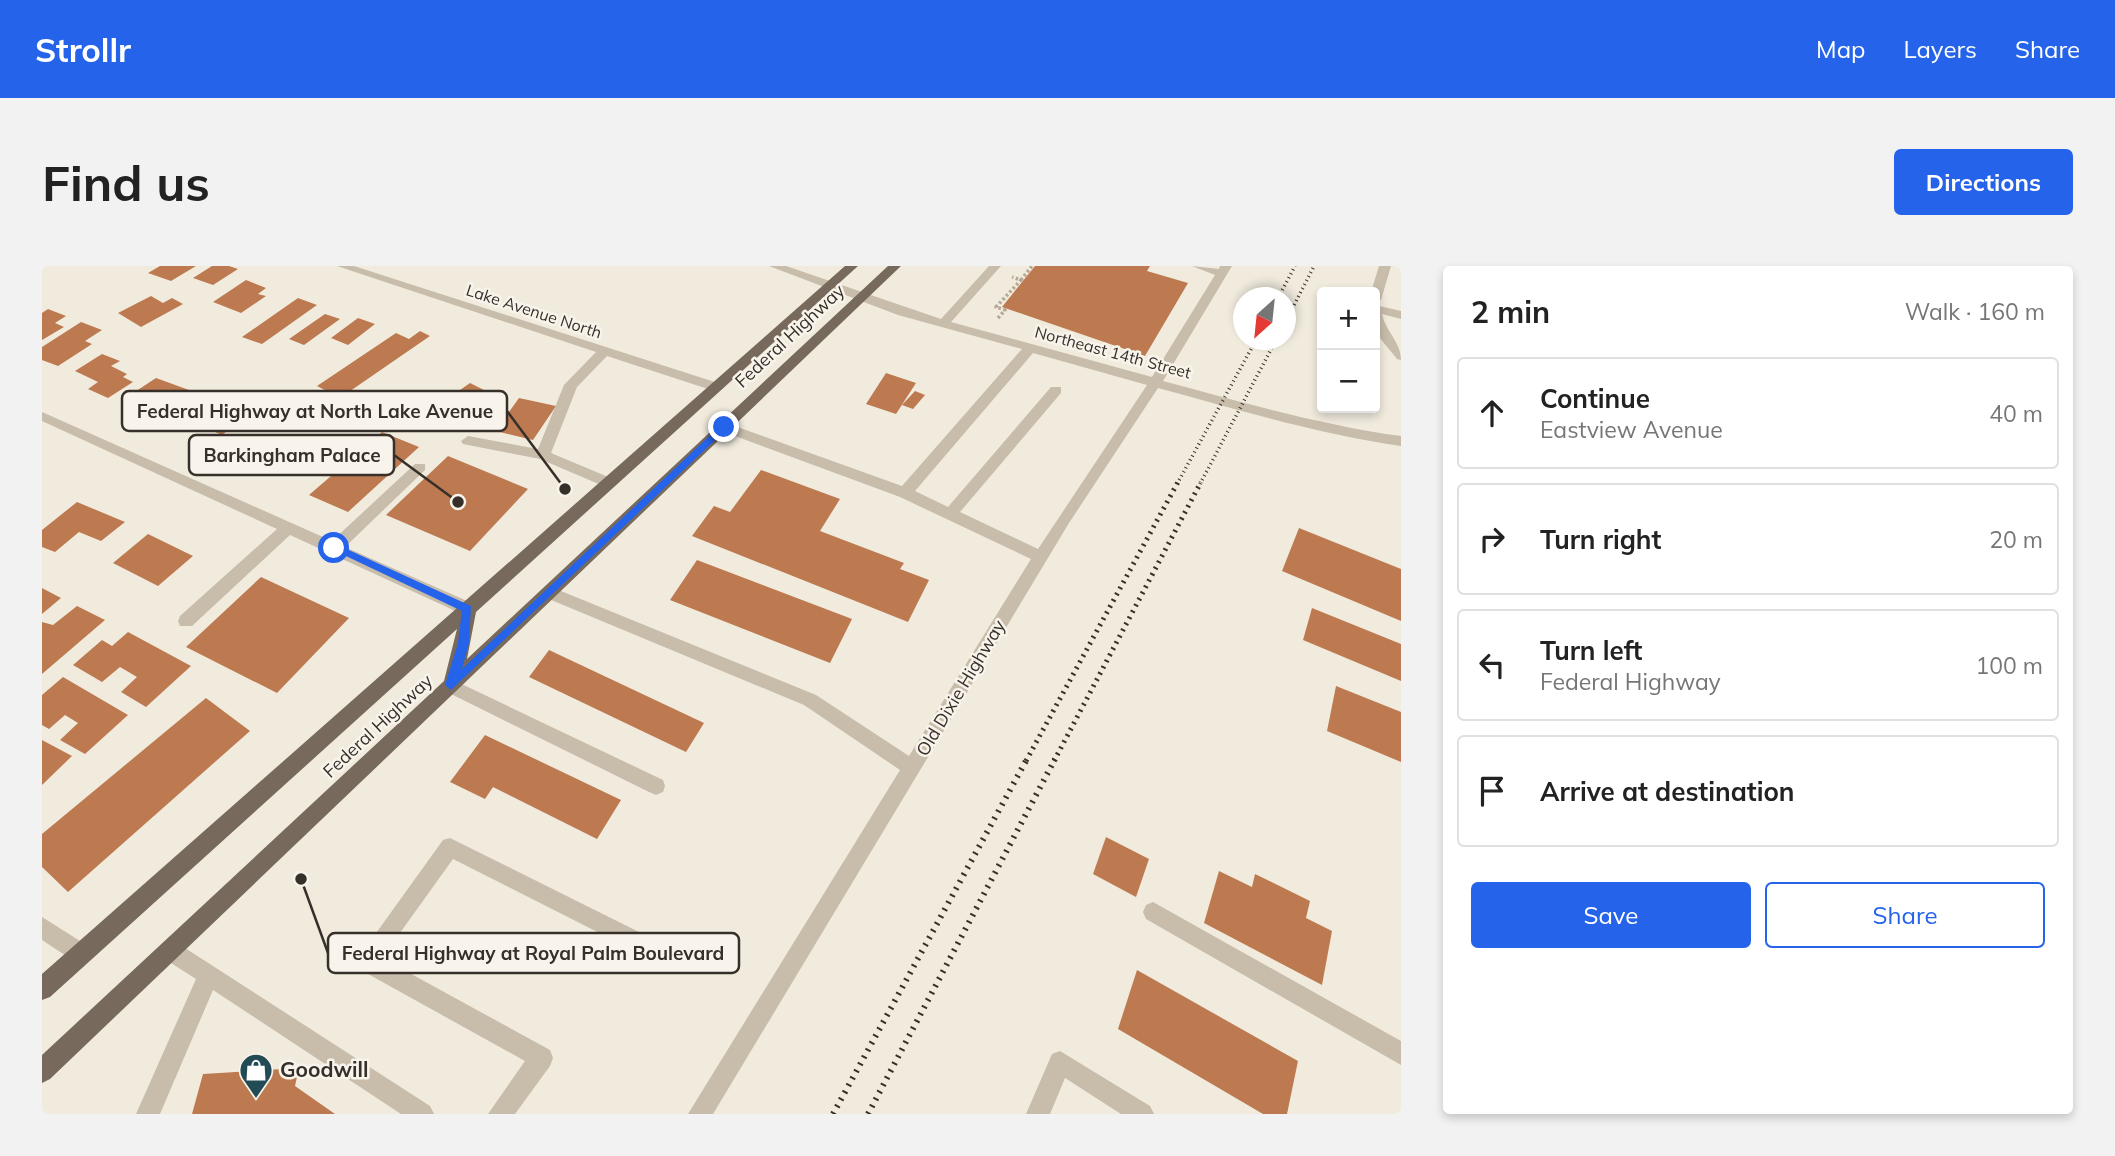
<!DOCTYPE html>
<meta charset="utf-8">
<style>
body{margin:0;font-family:Mulish,sans-serif;background:#f2f2f2;color:#222}
.controls{position:absolute;right:21px;top:21px;display:grid;overflow:hidden;border-radius:7px;box-shadow:0 4px 10px #0003}
.controls button{width:63px;height:63px;display:grid;place-items:center;padding:0;border:0;border-bottom:2px solid #e0e0e0;background:#fff;color:#222;font:35px sans-serif}
.compass{position:absolute;left:1191px;top:21px;width:63px;height:63px;border-radius:50%;background:#fff;box-shadow:0 4px 10px #0003;rotate:207deg}
.stop{position:absolute;width:21px;height:21px;margin:-16px;border:5px solid #2563eb;border-radius:50%;background:#fff}
.stop.end{background:#2563eb;border-color:#fff;box-shadow:0 2px 7px #0008}
.list{margin:0;padding:0;list-style:none}
h2{display:flex;justify-content:space-between;align-items:center;height:91px;margin:0;padding:0 28px;font-size:30px}
h2 small{font-size:23px;font-weight:400;color:#767676}
.list li{display:grid;grid-template-columns:46px 1fr auto;gap:21px;align-items:center;box-sizing:border-box;height:112px;margin:0 14px 14px;padding:0 14px;border:2px solid #e0e0e0;border-radius:7px}
.list b{display:block;font-size:26px;white-space:nowrap}
.list p{margin:0;font-size:23px;white-space:nowrap;color:#767676}
.list em{font-size:23px;font-style:normal;color:#767676}
.actions{display:flex;gap:14px;padding:21px 28px}
.actions a{flex:1;padding:16px 0;border:2px solid #2563eb;border-radius:7px;text-align:center;font-size:24px;color:#2563eb}
.actions .main{background:#2563eb;color:#fff}
.icon{flex:none;width:38px;height:38px;fill:none;stroke:currentColor;stroke-width:2;stroke-linecap:round;stroke-linejoin:round}
.map{position:relative;flex:none;width:1359px;height:848px;overflow:hidden;border-radius:7px}
header{display:flex;align-items:center;gap:42px;box-sizing:border-box;height:98px;padding:0 35px;background:#2563eb;color:#fff}
header strong{font-size:33px}
nav{display:flex;gap:38px;margin-inline-start:auto;font-size:24px}
.intro{display:flex;align-items:center;justify-content:space-between;box-sizing:border-box;height:168px;padding:0 42px}
h1{margin:0;font-size:49px}
.button{padding:18px 32px;border-radius:7px;background:#2563eb;color:#fff;font-size:24px;font-weight:700}
main{display:flex;gap:42px;padding:0 42px}
aside{flex:1;background:#fff;border-radius:7px;box-shadow:0 4px 10px #0003}
.map>svg:first-child{display:block}
</style>
<header>
<strong>Strollr</strong>
<nav><a>Map</a><a>Layers</a><a>Share</a></nav>
</header>
<div class="intro"><h1>Find us</h1><a class="button">Directions</a></div>
<main>
<div class="map">
<svg width="1359" height="848" viewBox="0 0 1359 848">
<rect width="100%" height="100%" fill="#f1ebde"/>
<!-- building -->
<path fill="#bd7a50" d="M118,0H154L129,15L106,7Z
M170,0H187L196,3L171,19L151,12Z
M993,0H1108L1105,5L1146,17L1103,90L960,41Z
M204,14L224,22L216,28L224,30L199,47L171,36Z
M109,30L121,37L130,32L141,38L99,61L76,47Z
M256,32L275,39L220,78L200,71Z
M6,43L24,50L13,57L22,61L0,74V47Z
M283,48L298,53L262,79L247,73Z
M316,52L333,58L306,79L289,72Z
M39,56L60,64L43,75L50,78L16,100L0,94V81Z
M378,65L388,70L298,132L275,120L354,67L367,73Z
M60,88L78,95L69,100L85,108L81,111L91,116L66,132L46,123L56,116L33,105Z
M844,107L874,117L854,148L824,138Z
M114,112L158,128L131,149L85,131Z
M428,117L444,125L405,154L388,145Z
M873,125L883,129L871,143L860,139Z
M477,132L514,140L491,174L453,165Z
M167,135L204,151L180,169L143,153Z
M340,166L377,181L306,246L267,229Z
M406,190L486,223L428,285L344,249Z
M719,204L798,233L778,265L862,297L858,303L887,314L866,356L650,270L672,240L688,246Z
M35,236L83,256L59,275L37,266L13,286L0,281V264Z
M1257,262L1359,303V355L1240,305Z
M106,268L151,290L116,320L71,297Z
M655,294L810,353L788,397L628,334Z
M219,311L307,352L235,427L144,381Z
M0,322L19,332L0,348Z
M35,340L63,354L0,408V356L11,359Z
M1270,342L1359,378V415L1261,374Z
M86,366L149,400L104,441L79,426L95,411L78,401L60,416L31,399L60,374L70,380Z
M507,384L662,457L644,486L487,411Z
M21,411L86,449L43,488L18,474L36,457L23,449L7,463L0,459V429Z
M1294,420L1359,446V496L1285,465Z
M164,432L208,465L26,626L0,601V568Z
M443,469L579,534L555,573L451,521L443,533L408,516Z
M0,474L30,490L0,519Z
M1064,571L1107,593L1094,631L1051,608Z
M1177,605L1210,621L1213,608L1268,635L1264,652L1290,665L1280,719L1162,657Z
M1095,704L1256,795L1245,848H1221L1076,763Z
M257,802L253,820L293,848H150L161,808Z"/>
<g fill="none" stroke-linecap="round" stroke-linejoin="round">
<!-- path -->
<path stroke="#b4a795" stroke-width="3.5" stroke-dasharray="2.5 2.5" stroke-linecap="butt" d="M979,14L990,0
M956,52L963,44L954,41L979,14L970,11"/>
<!-- minor -->
<path fill="#c8bcab" fill-rule="evenodd" d="M295,0H312L679,118L681,121L674,125L669,124L565,90L535,121L509,187L571,213L573,217L566,222L498,193L421,178L419,175L426,170L496,183L522,119L554,86Z
M727,0H744L899,53L947,0H959L909,56L1110,111L1173,9L1150,0L1177,3L1178,0H1190L1121,115C1200,136 1278,159 1359,170V180C1276,168 1197,144 1116,122L1027,257L671,848H646L858,504L762,439L502,331L500,327L502,323H514L774,429L867,490L989,293L858,231L677,164V158H687L860,220L980,83L856,49ZM991,87L1105,119L996,283L918,246L1019,127V121H1009L906,241L873,225Z
M1337,0H1349L1339,34L1333,38V26H1329Z
M1333,39L1359,45V53L1340,48C1344,66 1359,76 1359,94L1355,93L1333,66Z
M0,146L290,275L373,198H383V204L303,281L432,338L434,343L426,349L420,348L248,269L150,360H138L136,355L138,350L235,263L0,155Z
M409,413L621,514L623,520L621,526L614,529L607,526L403,425L400,420L403,415Z
M408,572L603,669L607,676L603,683L596,687L589,683L411,593L340,692L508,784L511,792L508,800L473,848H446L483,795L317,703L314,695L401,574Z
M1111,636L1359,775V799L1104,653L1101,646L1104,639Z
M0,651L46,680L49,688L46,696L38,699L0,674Z
M129,673L388,840L392,848H359L171,724L118,848H94L154,713L121,692L118,684L121,676Z
M1018,785L1108,840L1112,848H1079L1023,812L1008,848H984L1010,788Z"/>
<!-- major -->
<path fill="#77695c" fill-rule="evenodd" d="M803,0H816L434,346L425,393L846,0H859L8,813L0,817V789L402,415L415,363L8,731L0,734V708Z"/>
<!-- rail-far2 -->
<path stroke="#37302a" stroke-width="3.5" stroke-dasharray="1 3.5" stroke-linecap="butt" d="M1236,32L1253,0
M1244,55L1272,0
M1135,218L1214,74
M1158,218L1234,74"/>
<!-- rail-far1 -->
<path stroke="#37302a" stroke-width="5" stroke-dasharray="2 5" stroke-linecap="butt" d="M984,495L1136,216
M1012,495L1159,216"/>
<!-- rail -->
<path stroke="#37302a" stroke-width="6" stroke-dasharray="2 6" stroke-linecap="butt" d="M791,848L985,493
M826,848L1013,493"/>
</g>
<!-- route -->
<path fill="#2563eb" d="M679,159L687,161L409,424L403,419L416,377L420,345L287,282L296,279L429,340L427,377L420,403Z"/>
<!-- icons -->
<defs>
<symbol id="shop-pin" viewBox="-11 -11 22 30"><path d="M0 17L-7.5 6A9.5 9.5 0 1 1 7.5 6Z" fill="#224b55" stroke="#f9f4eb"/><path d="M-5-2.5h2.3a2.7 3.5 0 0 1 5.4 0H5L5.5 6h-11ZM-1.5-2.5h3a1.5 2.3 0 0 0-3 0Z" fill="#fff"/></symbol>
</defs>
<g fill-rule="evenodd">
<use href="#shop-pin" x="195" y="785" width="38" height="52"/>
</g>
<g text-anchor="middle" stroke-width="5" stroke-linejoin="round" paint-order="stroke">
<!-- far-street labels -->
<g font-size="16" fill="#37302a" stroke="#f9f4eb">
<text transform="translate(492 45) rotate(18)" y="6">Lake Avenue North</text>
<text transform="translate(1071 86) rotate(15)" y="6">Northeast 14th Street</text>
</g>
<!-- street labels -->
<g font-size="18" fill="#37302a" stroke="#f9f4eb">
<text transform="translate(748 70) rotate(-43)" y="6">Federal Highway</text>
<text transform="translate(919 422) rotate(-59)" y="6">Old Dixie Highway</text>
<text transform="translate(336 460) rotate(-43)" y="6">Federal Highway</text>
</g>
<!-- near-poi labels -->
<g font-size="21" font-weight="bold" fill="#37302a" stroke="#f9f4eb" text-anchor="start">
<text x="238" y="811">Goodwill</text>
</g>
</g>
<!-- callouts -->
<path fill="none" stroke="#37302a" stroke-width="2.5" d="M523 223L465 145M416 236L352 189M259 613L286 687"/>
<g fill="#37302a" stroke="#f9f4eb" stroke-width="2.5">
<circle cx="523" cy="223" r="7"/>
<circle cx="416" cy="236" r="7"/>
<circle cx="259" cy="613" r="7"/>
</g>
<g fill="#f9f4eb" stroke="#37302a" stroke-width="2.5">
<rect x="80" y="125" width="385" height="40" rx="7"/>
<rect x="147" y="169" width="205" height="40" rx="7"/>
<rect x="286" y="667" width="411" height="40" rx="7"/>
</g>
<g font-size="19" text-anchor="middle" font-weight="bold" fill="#37302a">
<text x="273" y="152">Federal Highway at North Lake Avenue</text>
<text x="250" y="196">Barkingham Palace</text>
<text x="491" y="694">Federal Highway at Royal Palm Boulevard</text>
</g>
</svg>
<div class="controls">
<button>+</button>
<button>−</button>
</div>
<svg class="compass" viewBox="-18 -18 36 36"><path d="M0-13l5 13h-10z" fill="#e53935"/><path d="M0 13l5-13h-10z" fill="#767676"/></svg>
<div class="stop" style="left:292px;top:282px"></div>
<div class="stop end" style="left:682px;top:161px"></div>
</div>
<aside>
<h2>2 min<small>Walk · 160 m</small></h2>
<ul class="list">
<li><svg class="icon" aria-label="ahead" viewBox="0 0 24 24"><path d="M12 20V5M6 11l6-6 6 6"/></svg><div><b>Continue</b><p>Eastview Avenue</p></div><em>40 m</em></li>
<li><svg class="icon" aria-label="right" viewBox="0 0 24 24"><path d="M7 20v-9h11M14 6l5 5-5 5"/></svg><div><b>Turn right</b></div><em>20 m</em></li>
<li><svg class="icon" aria-label="left" viewBox="0 0 24 24"><path d="M17 20v-9H6M10 6l-5 5 5 5"/></svg><div><b>Turn left</b><p>Federal Highway</p></div><em>100 m</em></li>
<li><svg class="icon" aria-label="arrive" viewBox="0 0 24 24"><path d="M6 21V4h12l-3 4 3 4H6"/></svg><div><b>Arrive at destination</b></div></li>
</ul>
<div class="actions"><a class="main">Save</a><a>Share</a></div>
</aside>
</main>
